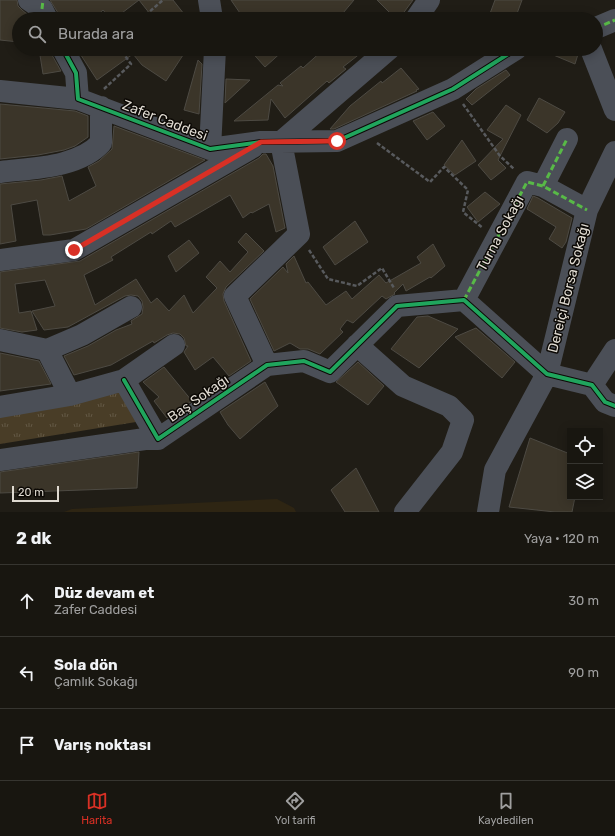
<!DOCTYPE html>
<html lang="tr">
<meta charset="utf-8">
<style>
body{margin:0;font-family:Rubik,sans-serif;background:#211f19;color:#f1f3f6}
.controls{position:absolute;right:12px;bottom:12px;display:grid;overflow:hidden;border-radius:0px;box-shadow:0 2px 10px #0003}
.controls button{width:36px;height:36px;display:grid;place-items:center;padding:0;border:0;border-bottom:1px solid #363530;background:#181610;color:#f1f3f6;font:20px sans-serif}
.scale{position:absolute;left:12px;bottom:10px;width:47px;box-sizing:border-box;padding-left:4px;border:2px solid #dfdad1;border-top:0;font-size:11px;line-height:14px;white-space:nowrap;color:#dfdad1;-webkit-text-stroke:3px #0c0905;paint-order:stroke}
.stop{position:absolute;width:12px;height:12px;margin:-9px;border:3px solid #d93025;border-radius:50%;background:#fff}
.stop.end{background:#d93025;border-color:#fff;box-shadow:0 1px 4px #0008}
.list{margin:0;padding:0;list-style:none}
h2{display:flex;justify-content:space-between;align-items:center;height:52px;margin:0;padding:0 16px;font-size:17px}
h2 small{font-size:13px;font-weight:400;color:#9f9f9f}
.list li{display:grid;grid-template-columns:26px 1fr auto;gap:12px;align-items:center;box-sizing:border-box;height:72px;padding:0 16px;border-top:1px solid #363530}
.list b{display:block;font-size:15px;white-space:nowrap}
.list p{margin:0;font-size:13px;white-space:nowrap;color:#9f9f9f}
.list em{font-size:13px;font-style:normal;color:#9f9f9f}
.icon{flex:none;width:22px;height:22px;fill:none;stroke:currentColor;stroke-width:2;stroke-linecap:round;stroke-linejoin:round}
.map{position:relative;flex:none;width:615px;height:512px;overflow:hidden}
.search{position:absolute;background:#181610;box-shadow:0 2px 10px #0003;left:12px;right:12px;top:12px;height:44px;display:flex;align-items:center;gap:10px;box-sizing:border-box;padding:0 14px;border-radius:22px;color:#9f9f9f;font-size:15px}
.sheet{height:268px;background:#181610}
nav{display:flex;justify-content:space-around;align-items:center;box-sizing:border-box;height:56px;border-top:1px solid #363530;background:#181610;font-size:11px;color:#9f9f9f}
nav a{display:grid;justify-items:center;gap:2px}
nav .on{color:#d93025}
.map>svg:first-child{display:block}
</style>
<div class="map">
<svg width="615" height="512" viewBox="0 0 615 512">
<defs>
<pattern id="park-tufts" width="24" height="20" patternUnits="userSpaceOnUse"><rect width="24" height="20" fill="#493d27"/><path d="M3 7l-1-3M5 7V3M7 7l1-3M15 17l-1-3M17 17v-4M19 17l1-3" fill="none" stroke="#635845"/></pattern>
</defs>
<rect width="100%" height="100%" fill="#201d16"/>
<!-- built -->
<path fill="#2e2513" d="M277,499L294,508L296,512H64L72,509Z"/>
<!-- park -->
<path fill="url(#park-tufts)" d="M124,387L136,422L0,444V408Z"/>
<!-- building -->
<path fill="#3b3529" stroke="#4d4a43" d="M0,0H17L18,6L22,10L33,19H19V42L0,40Z
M50,0H173L188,19H154L139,0L114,19H111L103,10L93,19H59L58,13Z
M231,0H354L338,19H244Z
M377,0H413L399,19H396Z
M495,0H522L515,19H488Z
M39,49H51L52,55L61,71L43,74Z
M77,49H187L166,81L142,65L133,54L97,80Z
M249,49H285L265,67Z
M324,49H366L343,67L346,69L329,83L327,81L285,118L271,99L268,120L234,121L278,85L283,86L280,83L301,66L303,68Z
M539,49H579V51L575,64Z
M198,60L202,64L199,114L184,110Z
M401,68L419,89L416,90L417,91L334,129H330L350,106L381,81L382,83Z
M506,70L510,75L472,105L466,99L476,89Z
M226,79L250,80L225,103Z
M539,98L565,112L558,123L547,133L527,120Z
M0,104L75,111L88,116V137L75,146L64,150L38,155L0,159Z
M506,105L521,115L498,160L506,168L491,180L478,165L503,139L487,130Z
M433,112L445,126L427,140L413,121Z
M114,126L205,160L86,229L50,235H43L37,200L11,205L16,241L0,244V184L41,180L62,176L69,201L96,186L88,167L99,161L112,149Z
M462,140L476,161L455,175L444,165Z
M263,154H266L273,166L285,228L276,232L269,204L252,213L251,212L243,218L230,195L175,227L171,221L152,234L151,232L111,257L113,260L84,275L95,305L136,279L151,303L157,298L169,311L184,295L193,313L217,288L206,277L220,261L230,272L248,252L238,242L246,233L264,251L226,287L223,294L224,301L251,361L229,376L213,357L195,370L184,352L188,346H186L184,338L180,334L173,333L167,335L154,343L153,341L111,365L74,375L64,356L88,346L116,330L132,324L131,321L142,314L143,307L142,301L138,296L131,295L125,296L68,327L44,330L32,311L55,306L45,280L15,284L19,313L31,311L37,330L22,332L0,328V272L80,261L259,158Z
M485,192L500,204L478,222L467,207Z
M533,196L538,198L572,218L566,242L562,248L549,239L556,227L527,209Z
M355,221L368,242L335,265L323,247Z
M189,240L199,253L176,272L168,256Z
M433,244L445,266L431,278L430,277L406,291L403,284L394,293L395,294L386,299L382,296L353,323L347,320L340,329L343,332L320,354L308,349H300L290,343L274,351L250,299L283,267L288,273L286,264L294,256L306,283L308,282L326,305L346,291L352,299L379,275L386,283L421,263L417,257Z
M428,316L458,329L419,368L391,349L417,317Z
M476,328L515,362L502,378L455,337Z
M0,353L39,361L51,384L0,391Z
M358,362L384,386L368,405L336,382Z
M164,367L192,401L167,418L154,401L159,397L143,382Z
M265,382L278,406L240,439L228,425L220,412Z
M530,438L570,454V497H575L572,512H555L509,507Z
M139,452L137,488L0,493V472Z
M356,468L379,512H345L331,490Z"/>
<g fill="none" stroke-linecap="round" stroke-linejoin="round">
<!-- path -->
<path stroke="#585a5d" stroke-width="2.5" stroke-dasharray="4 2" stroke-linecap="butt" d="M141,19L163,0
M104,89L131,64L120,49
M463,104L500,156L514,169
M377,143L430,182L444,167L468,190L463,212L483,228
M309,250L328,279L357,286L382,268L394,288"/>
<!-- minor -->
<path stroke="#4b4f57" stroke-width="22" d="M29,0L42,9L47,19
M209,0L212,19
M416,19L429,0
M596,28L615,20
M63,49L76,73L78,99L210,149L261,142L337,141L453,89L516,49
M591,49L615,110
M0,91L78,99
M210,149L215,49
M0,172C31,168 78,168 101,143V107
M543,186L567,139
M0,260L74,250L253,147
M464,300L527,182L543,186L587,210
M0,340L47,350L70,395
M357,345L403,386L449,406L463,420L452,452L405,512
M47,350L82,335L131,307
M267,365L235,296L299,234L281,142L389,49
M124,380L158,439
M592,385L615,350
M0,407L70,395L124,380L174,345
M158,439L267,365L304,361L330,372L397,306L464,300L547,374L592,385L605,402L615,406
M0,460L145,439H158
M488,512L495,470L547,374L587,210L615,152"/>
<!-- quiet -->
<path stroke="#58b947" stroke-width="3" stroke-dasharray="6 3" stroke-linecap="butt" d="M42,9L43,0
M596,28L615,20
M543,186L567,139
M464,300L527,182L543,186L587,210"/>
<defs>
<path id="cycleway" d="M63,49L76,73L78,99L210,149L261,142L337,141L453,89L516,49
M124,380L158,439L267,365L304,361L330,372L397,306L464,300L547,374L592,385L605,402L615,406"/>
</defs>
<!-- cycleway casing -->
<use href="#cycleway" stroke="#0c0905" stroke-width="6"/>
<!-- cycleway -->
<use href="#cycleway" stroke="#20a55d" stroke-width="4"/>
</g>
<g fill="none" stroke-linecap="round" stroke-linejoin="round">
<!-- route -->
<path stroke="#d93025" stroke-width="5" d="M74,250L261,142L337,141"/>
</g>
<g text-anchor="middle" stroke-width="3" stroke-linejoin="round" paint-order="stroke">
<!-- street labels -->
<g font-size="14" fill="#dfdad1" stroke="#0c0905">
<text transform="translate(165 120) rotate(21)" y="5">Zafer Caddesi</text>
<text transform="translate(500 233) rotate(-62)" y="5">Turna Sokağı</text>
<text transform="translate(568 288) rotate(-76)" y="5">Dereiçi Borsa Sokağı</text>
<text transform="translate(198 398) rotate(-35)" y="5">Baş Sokağı</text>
</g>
</g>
</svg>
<div class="controls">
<button><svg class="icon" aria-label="locate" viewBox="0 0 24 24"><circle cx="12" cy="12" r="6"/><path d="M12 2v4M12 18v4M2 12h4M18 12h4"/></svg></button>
<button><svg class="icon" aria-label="layers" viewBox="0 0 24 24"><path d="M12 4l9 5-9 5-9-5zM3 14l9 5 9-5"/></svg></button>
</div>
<div class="scale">20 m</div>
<div class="stop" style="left:337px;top:141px"></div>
<div class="stop end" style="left:74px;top:250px"></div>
<div class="search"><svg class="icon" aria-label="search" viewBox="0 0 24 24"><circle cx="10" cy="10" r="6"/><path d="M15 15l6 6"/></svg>Burada ara</div>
</div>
<section class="sheet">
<h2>2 dk<small>Yaya · 120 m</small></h2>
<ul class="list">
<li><svg class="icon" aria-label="ahead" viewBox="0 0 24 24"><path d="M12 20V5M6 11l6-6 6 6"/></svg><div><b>Düz devam et</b><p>Zafer Caddesi</p></div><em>30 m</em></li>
<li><svg class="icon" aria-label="left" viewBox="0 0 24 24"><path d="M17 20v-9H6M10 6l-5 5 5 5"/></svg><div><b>Sola dön</b><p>Çamlık Sokağı</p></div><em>90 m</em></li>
<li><svg class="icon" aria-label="arrive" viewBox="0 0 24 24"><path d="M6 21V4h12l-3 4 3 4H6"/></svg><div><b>Varış noktası</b></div></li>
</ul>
</section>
<nav>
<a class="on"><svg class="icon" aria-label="map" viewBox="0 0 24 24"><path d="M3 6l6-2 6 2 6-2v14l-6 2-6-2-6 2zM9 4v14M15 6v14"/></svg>Harita</a>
<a><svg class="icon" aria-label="directions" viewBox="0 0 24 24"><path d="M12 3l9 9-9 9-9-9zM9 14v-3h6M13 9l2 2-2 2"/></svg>Yol tarifi</a>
<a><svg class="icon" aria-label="saved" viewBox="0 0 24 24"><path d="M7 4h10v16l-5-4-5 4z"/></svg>Kaydedilen</a>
</nav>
